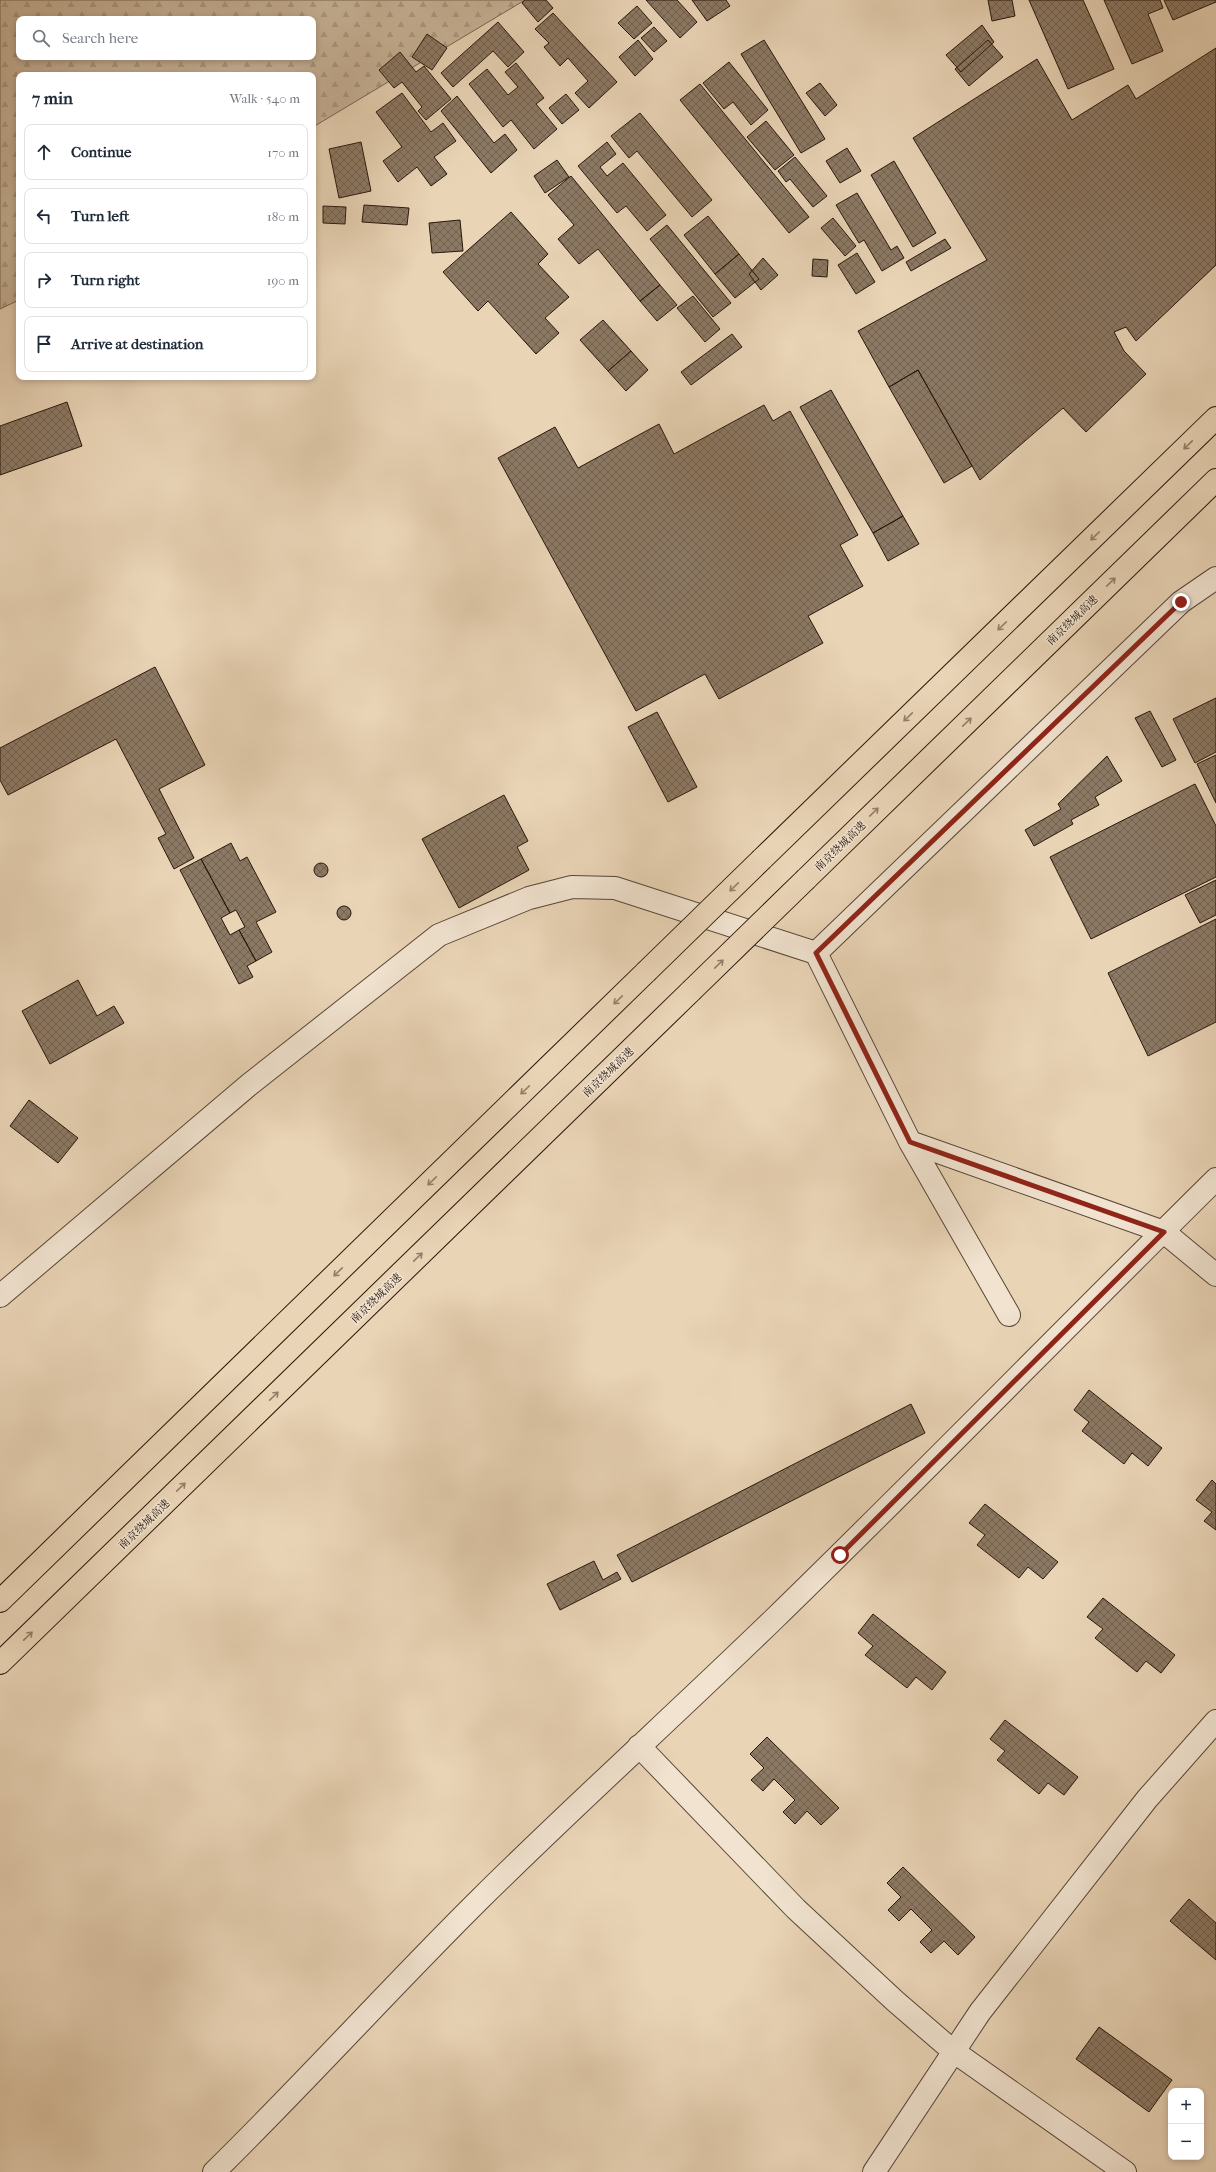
<!DOCTYPE html>
<meta charset="utf-8">
<style>
body{margin:0;font-family:"IM FELL French Canon","Noto Serif SC",serif;background:#f6f6f7;color:#1f2937}
.controls{position:absolute;right:12px;bottom:12px;display:grid;overflow:hidden;border-radius:8px;box-shadow:0 2px 6px #0003}
.controls button{width:36px;height:36px;display:grid;place-items:center;padding:0;border:0;border-bottom:1px solid #e0e1e3;background:#fff;color:#1f2937;font:20px sans-serif}
.stop{position:absolute;width:12px;height:12px;margin:-9px;border:3px solid #8f2418;border-radius:50%;background:#fff}
.stop.end{background:#8f2418;border-color:#fff;box-shadow:0 1px 4px #0008}
.list{margin:0;padding:0;list-style:none}
h2{display:flex;justify-content:space-between;align-items:center;height:52px;margin:0;padding:0 16px;font-size:17px}
h2 small{font-size:13px;font-weight:400;color:#747a83}
.list li{display:grid;grid-template-columns:26px 1fr auto;gap:12px;align-items:center;box-sizing:border-box;height:56px;margin:0 8px 8px;padding:0 8px;border:1px solid #e0e1e3;border-radius:8px}
.list b{display:block;font-size:15px;white-space:nowrap}
.list em{font-size:13px;font-style:normal;color:#747a83}
.icon{flex:none;width:22px;height:22px;fill:none;stroke:currentColor;stroke-width:2;stroke-linecap:round;stroke-linejoin:round}
.map{position:relative;flex:none;width:1216px;height:2172px;overflow:hidden}
.search{position:absolute;background:#fff;box-shadow:0 2px 6px #0003;left:16px;top:16px;width:300px;height:44px;display:flex;align-items:center;gap:10px;box-sizing:border-box;padding:0 14px;border-radius:8px;color:#747a83;font-size:15px}
.panel{position:absolute;background:#fff;box-shadow:0 2px 6px #0003;left:16px;top:72px;width:300px;height:308px;border-radius:8px}
.map>svg:first-child{display:block}
</style>
<div class="map">
<svg width="1216" height="2172" viewBox="0 0 1216 2172">
<defs>
<pattern id="forest-firs" width="22" height="20" patternUnits="userSpaceOnUse"><rect width="22" height="20" fill="#c8b499"/><path d="M5 1l3.5 6h-7zM16 11l3.5 6h-7z" fill="#ac9a82"/></pattern>
<pattern id="building-cross-hatch" width="8" height="8" patternUnits="userSpaceOnUse"><rect width="8" height="8" fill="#8c7964"/><path d="M0 0l8 8M0 8l8-8" fill="none" stroke="#726251"/></pattern>
</defs>
<rect width="100%" height="100%" fill="#e9d4b6"/>
<filter id="stains"><feTurbulence type="fractalNoise" baseFrequency=".005" numOctaves="4"/><feColorMatrix values="0 0 0 0 .2 0 0 0 0 .09 0 0 0 0 .02 0 0 0 .5 -.17"/></filter>
<radialGradient id="worn" r=".72"><stop offset=".6" stop-color="#630" stop-opacity="0"/><stop offset="1" stop-color="#630" stop-opacity=".3"/></radialGradient>
<!-- forest -->
<path fill="url(#forest-firs)" stroke="#786652" fill-rule="evenodd" d="M0,0H525L313,127V75H19V300L0,309ZM19,19H313V57H19Z"/>
<!-- building -->
<path fill="url(#building-cross-hatch)" stroke="#28170b" d="M525,0H546L553,8L538,22L522,3Z
M646,0H677L697,22L680,38Z
M692,0H726L730,6L707,21Z
M988,0H1012L1015,16L992,21Z
M1029,0H1083L1114,69L1068,89Z
M1104,0H1160L1163,8L1148,14L1163,51L1132,64Z
M1164,0H1216V2L1173,20Z
M637,6L652,23L634,39L618,23Z
M553,13L617,82L589,108L575,93L588,81L568,58L560,66L544,47L549,43L535,29Z
M498,22L524,52L508,67L493,51L453,87L441,73Z
M982,25L994,42L961,72L946,55Z
M654,27L667,41L654,52L641,38Z
M427,34L447,48L432,70L412,57Z
M638,40L653,59L635,76L619,57Z
M764,40L825,139L801,153L741,54Z
M988,40L1003,57L969,86L955,69Z
M1216,48V265L1136,341L1126,327L1114,332L1124,351L1146,374L1086,432L1063,408L980,480L918,370L889,387L858,331L987,260L913,138L1037,59L1072,120L1128,85L1136,99Z
M400,52L416,72L424,66L451,99L426,120L418,111L422,107L402,82L394,88L379,70Z
M729,62L768,110L751,125L733,102L724,109L703,83Z
M516,63L544,98L536,104L557,129L534,149L511,120L503,127L469,84L487,69L508,95L518,87L505,72Z
M820,83L837,105L825,116L806,93Z
M700,84L809,217L789,233L680,100Z
M402,93L431,132L443,123L456,141L434,157L447,174L431,186L417,167L398,182L383,161L402,147L376,112Z
M566,94L579,110L562,124L549,108Z
M457,96L494,143L505,134L517,150L491,173L441,111Z
M640,113L712,200L692,217L637,151L629,158L611,136Z
M766,121L794,155L775,170L747,137Z
M361,142L371,191L339,198L329,149Z
M607,142L616,154L600,167L607,176L623,163L666,215L647,231L626,206L617,213L578,166Z
M847,148L861,171L840,183L826,161Z
M795,157L827,196L813,207L790,179L786,182L778,171Z
M557,160L569,177L545,193L534,176Z
M894,161L936,233L913,247L871,175Z
M571,176L660,285L640,301L598,249L579,264L558,239L574,225L548,195Z
M857,193L891,250L897,246L904,258L882,271L864,240L859,243L836,205Z
M364,205L409,208L407,225L362,222Z
M323,206L346,207L345,224L323,223Z
M511,212L548,254L538,264L569,297L545,318L559,333L536,354L488,301L478,311L443,272Z
M708,216L739,254L715,274L684,235Z
M833,218L856,246L845,256L821,228Z
M460,220L463,251L432,253L429,223Z
M667,225L731,303L713,317L650,239Z
M945,239L951,248L911,271L906,262Z
M857,253L875,282L856,294L838,265Z
M739,254L759,279L735,298L715,274Z
M763,258L778,275L761,290L749,274Z
M813,259L828,260L827,277L812,276Z
M660,285L677,305L657,321L640,301Z
M693,296L720,329L705,342L677,308Z
M603,320L631,351L608,371L580,340Z
M732,334L742,347L691,385L681,372Z
M631,351L648,370L626,391L608,371Z
M918,370L972,466L944,483L889,387Z
M831,390L903,516L873,533L800,407Z
M67,402L82,446L0,475V426Z
M764,405L773,421L790,411L858,535L840,545L863,586L808,616L823,643L719,699L705,674L636,711L498,458L555,427L578,468L659,424L674,454Z
M903,516L919,544L888,561L873,533Z
M155,667L205,765L159,789L194,858L174,869L158,838L166,834L116,739L8,795L0,780V748Z
M1216,698V752L1195,763L1173,719Z
M1150,711L1176,760L1162,767L1135,718Z
M657,712L697,787L668,802L628,727Z
M1216,755V803L1197,764Z
M1107,756L1122,781L1095,797L1099,805L1071,820L1073,824L1034,846L1025,830L1061,809L1058,804Z
M1195,784L1216,826V877L1091,939L1050,857Z
M504,795L528,841L517,847L529,870L459,908L422,839Z
M231,843L240,861L247,857L276,912L256,922L272,952L256,961L239,930L245,927L236,910L230,913L201,859Z
M201,859L230,913L221,918L230,935L239,930L256,961L247,966L253,977L239,984L180,870Z
M314 870a7 7 0 1 1 14 0a7 7 0 1 1-14 0Z
M1216,880V915L1200,923L1185,895Z
M337 913a7 7 0 1 1 14 0a7 7 0 1 1-14 0Z
M1216,919V1022L1148,1056L1108,973Z
M78,980L97,1016L114,1006L124,1023L50,1064L22,1011Z
M29,1100L78,1138L58,1163L10,1126Z
M1089,1390L1162,1448L1148,1466L1132,1453L1124,1464L1082,1431L1089,1422L1074,1410Z
M911,1404L925,1433L632,1582L617,1555Z
M1212,1480L1216,1484V1530L1204,1521L1212,1512L1196,1500Z
M985,1504L1058,1562L1043,1579L1028,1567L1019,1578L977,1545L985,1535L969,1523Z
M594,1561L603,1580L617,1572L621,1579L560,1610L547,1584Z
M1103,1598L1175,1655L1161,1673L1146,1661L1137,1672L1095,1638L1103,1629L1087,1617Z
M873,1614L946,1672L932,1690L916,1677L907,1688L865,1655L873,1646L858,1633Z
M1005,1720L1078,1777L1064,1795L1048,1783L1039,1794L997,1760L1005,1751L990,1739Z
M767,1737L839,1808L821,1825L807,1811L795,1824L783,1812L795,1800L774,1779L763,1791L751,1780L764,1768L750,1754Z
M903,1867L975,1937L958,1955L944,1941L931,1953L920,1942L932,1930L911,1909L899,1921L888,1910L901,1897L887,1883Z
M1189,1899L1216,1923V1960L1170,1921Z
M1099,2027L1172,2080L1149,2112L1076,2059Z"/>
<g fill="none" stroke-linecap="round" stroke-linejoin="round">
<defs>
<path id="minor" d="M910,1142L1164,1232L1216,1275
M0,1296L250,1084L439,935L529,898L572,887L615,888L816,953
M1009,1315L910,1142L816,953L1181,602L1216,578
M639,1746L796,1909L895,2001L953,2051L1125,2172
M214,2172C305,2083 390,1988 481,1898C577,1803 677,1713 774,1619C923,1474 1068,1325 1216,1179
M874,2172L980,2012L1147,1799L1216,1721"/>
<path id="highway" d="M762,859L1216,418
M806,879L1216,480
M0,1601L646,972
M0,1663L691,991"/>
</defs>
<!-- minor casing -->
<use href="#minor" stroke="#584636" stroke-width="24"/>
<!-- highway casing -->
<use href="#highway" stroke="#28170b" stroke-width="24"/>
<!-- minor -->
<use href="#minor" stroke="#f1e3d0" stroke-width="22"/>
<!-- highway -->
<use href="#highway" stroke="#e9d4b6" stroke-width="22"/>
<defs>
<path id="highway-bridge" d="M646,972L762,859
M691,991L806,879"/>
</defs>
<!-- highway-bridge casing -->
<use href="#highway-bridge" stroke="#28170b" stroke-width="24" stroke-linecap="butt"/>
<!-- highway-bridge -->
<use href="#highway-bridge" stroke="#e9d4b6" stroke-width="22"/>
</g>
<!-- one-way arrows -->
<defs><path id="oneway-shaft" d="M-6 0H5M1.5-3L5.5 0L1.5 3" fill="none" stroke-width="1.6" stroke-linecap="round" stroke-linejoin="round"/></defs>
<g stroke="#927f69">
<use href="#oneway-shaft" transform="translate(1188 445) rotate(136)"/>
<use href="#oneway-shaft" transform="translate(1095 536) rotate(136)"/>
<use href="#oneway-shaft" transform="translate(1111 582) rotate(-44)"/>
<use href="#oneway-shaft" transform="translate(1002 626) rotate(136)"/>
<use href="#oneway-shaft" transform="translate(908 717) rotate(136)"/>
<use href="#oneway-shaft" transform="translate(967 722) rotate(-44)"/>
<use href="#oneway-shaft" transform="translate(874 812) rotate(-44)"/>
<use href="#oneway-shaft" transform="translate(734 887) rotate(136)"/>
<use href="#oneway-shaft" transform="translate(719 964) rotate(-44)"/>
<use href="#oneway-shaft" transform="translate(618 1000) rotate(136)"/>
<use href="#oneway-shaft" transform="translate(525 1090) rotate(136)"/>
<use href="#oneway-shaft" transform="translate(432 1181) rotate(136)"/>
<use href="#oneway-shaft" transform="translate(418 1257) rotate(-44)"/>
<use href="#oneway-shaft" transform="translate(338 1272) rotate(136)"/>
<use href="#oneway-shaft" transform="translate(274 1396) rotate(-44)"/>
<use href="#oneway-shaft" transform="translate(181 1487) rotate(-44)"/>
<use href="#oneway-shaft" transform="translate(28 1636) rotate(-44)"/>
</g>
<g fill="none" stroke-linecap="round" stroke-linejoin="round">
<!-- route -->
<path stroke="#8f2418" stroke-width="5" d="M840,1555L1164,1232L910,1142L816,953L1181,602"/>
</g>
<g text-anchor="middle" stroke-width="3" stroke-linejoin="round" paint-order="stroke">
<!-- street labels -->
<g font-size="11" fill="#28170b" stroke="#f1e3d0">
<text transform="translate(1072 620) rotate(-44)" y="4">南京绕城高速</text>
<text transform="translate(840 846) rotate(-44)" y="4">南京绕城高速</text>
<text transform="translate(608 1072) rotate(-44)" y="4">南京绕城高速</text>
<text transform="translate(376 1298) rotate(-44)" y="4">南京绕城高速</text>
<text transform="translate(144 1524) rotate(-44)" y="4">南京绕城高速</text>
</g>
</g>
<rect width="100%" height="100%" filter="url(#stains)"/>
<rect width="100%" height="100%" fill="url(#worn)"/>
</svg>
<div class="controls">
<button>+</button>
<button>−</button>
</div>
<div class="stop" style="left:840px;top:1555px"></div>
<div class="stop end" style="left:1181px;top:602px"></div>
<div class="search"><svg class="icon" aria-label="search" viewBox="0 0 24 24"><circle cx="10" cy="10" r="6"/><path d="M15 15l6 6"/></svg>Search here</div>
<section class="panel">
<h2>7 min<small>Walk · 540 m</small></h2>
<ul class="list">
<li><svg class="icon" aria-label="ahead" viewBox="0 0 24 24"><path d="M12 20V5M6 11l6-6 6 6"/></svg><div><b>Continue</b></div><em>170 m</em></li>
<li><svg class="icon" aria-label="left" viewBox="0 0 24 24"><path d="M17 20v-9H6M10 6l-5 5 5 5"/></svg><div><b>Turn left</b></div><em>180 m</em></li>
<li><svg class="icon" aria-label="right" viewBox="0 0 24 24"><path d="M7 20v-9h11M14 6l5 5-5 5"/></svg><div><b>Turn right</b></div><em>190 m</em></li>
<li><svg class="icon" aria-label="arrive" viewBox="0 0 24 24"><path d="M6 21V4h12l-3 4 3 4H6"/></svg><div><b>Arrive at destination</b></div></li>
</ul>
</section>
</div>
